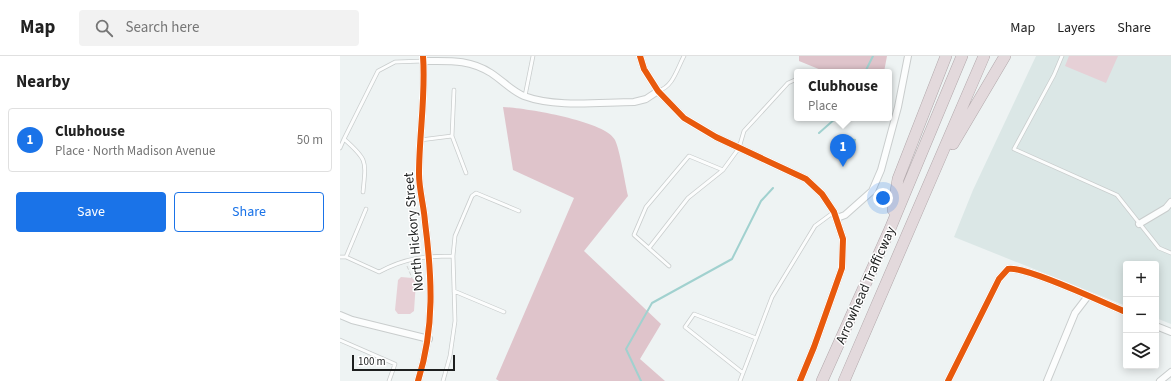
<!DOCTYPE html>
<meta charset="utf-8">
<style>
body{margin:0;font-family:"Source Sans 3",sans-serif;background:#f2f2f2;color:#222}
.controls{position:absolute;right:12px;bottom:12px;display:grid;overflow:hidden;border-radius:4px;box-shadow:0 2px 10px #0003}
.controls button{width:36px;height:36px;display:grid;place-items:center;padding:0;border:0;border-bottom:1px solid #e0e0e0;background:#fff;color:#222;font:20px sans-serif}
.scale{position:absolute;left:12px;bottom:10px;width:103px;box-sizing:border-box;padding-left:4px;border:2px solid #1d1f1f;border-top:0;font-size:11px;line-height:14px;white-space:nowrap;color:#1d1f1f;-webkit-text-stroke:3px #fff;paint-order:stroke}
.you{position:absolute;left:543px;top:142px;width:14px;height:14px;margin:-10px;border:3px solid #fff;border-radius:50%;background:#1a73e8;box-shadow:0 0 0 6px #1a73e833}
.badge{display:grid;place-items:center;width:26px;height:26px;border-radius:50%;background:#1a73e8;color:#fff;font-size:13px;font-weight:700}
.pin{position:absolute;translate:-50% -33px;filter:drop-shadow(0 1px 2px #0008)}
.pin::after{content:'';position:absolute;top:21px;width:14px;height:12px;background:inherit;clip-path:polygon(0 0,100% 0,50% 100%)}
.popup{position:absolute;left:454px;top:13px;width:98px;height:52px;box-sizing:border-box;display:grid;place-content:center;border-radius:4px;background:#fff;filter:drop-shadow(0 1px 3px #0005);font-size:13px;white-space:nowrap;color:#767676}
.popup b{font-size:15px;color:#222}
.popup::after{content:'';position:absolute;left:50%;top:100%;margin-left:-8px;border:8px solid transparent;border-top-color:#fff}
.list{margin:0;padding:0;list-style:none}
h2{display:flex;justify-content:space-between;align-items:center;height:52px;margin:0;padding:0 16px;font-size:17px}
h2 small{font-size:13px;font-weight:400;color:#767676}
.list li{display:grid;grid-template-columns:26px 1fr auto;gap:12px;align-items:center;box-sizing:border-box;height:64px;margin:0 8px 8px;padding:0 8px;border:1px solid #e0e0e0;border-radius:4px}
.list b{display:block;font-size:15px;white-space:nowrap}
.list p{margin:0;font-size:13px;white-space:nowrap;color:#767676}
.list em{font-size:13px;font-style:normal;color:#767676}
.actions{display:flex;gap:8px;padding:12px 16px}
.actions a{flex:1;padding:9px 0;border:1px solid #1a73e8;border-radius:4px;text-align:center;font-size:14px;color:#1a73e8}
.actions .main{background:#1a73e8;color:#fff}
.icon{flex:none;width:22px;height:22px;fill:none;stroke:currentColor;stroke-width:2;stroke-linecap:round;stroke-linejoin:round}
.map{position:relative;flex:none;width:831px;height:325px;overflow:hidden}
header{display:flex;align-items:center;gap:24px;box-sizing:border-box;height:56px;padding:0 20px;background:#fff;border-bottom:1px solid #e0e0e0}
header strong{font-size:19px}
nav{display:flex;gap:22px;margin-inline-start:auto;font-size:14px}
.search{width:280px;height:36px;background:#f2f2f2;display:flex;align-items:center;gap:10px;box-sizing:border-box;padding:0 14px;border-radius:4px;color:#767676;font-size:15px}
main{display:flex}
aside{flex:1;background:#fff}
.map>svg:first-child{display:block}
</style>
<header>
<strong>Map</strong>
<div class="search"><svg class="icon" aria-label="search" viewBox="0 0 24 24"><circle cx="10" cy="10" r="6"/><path d="M15 15l6 6"/></svg>Search here</div>
<nav><a>Map</a><a>Layers</a><a>Share</a></nav>
</header>
<main>
<aside>
<h2>Nearby<small></small></h2>
<ul class="list">
<li><span class="badge">1</span><div><b>Clubhouse</b><p>Place · North Madison Avenue</p></div><em>50 m</em></li>
</ul>
<div class="actions"><a class="main">Save</a><a>Share</a></div>
</aside>
<div class="map">
<svg width="831" height="325" viewBox="0 0 831 325">
<rect width="100%" height="100%" fill="#eef3f3"/>
<!-- built -->
<path fill="#dbe7e6" d="M696,0H831V268L816,262V208H786V250L614,181L633,134Z"/>
<!-- green -->
<path fill="#e6d0d6" d="M729,0H778L766,27L725,10Z
M61,221L72,222L76,225L74,255L70,258H58L55,254L58,224Z"/>
<!-- forest -->
<path fill="#dfc4cb" d="M459,0H547L544,16H486L459,5Z
M163,51C184,52 266,65 275,84C280,94 285,127 288,140L244,195L321,268L300,303L325,325H159L156,323L234,142L173,114Z"/>
<!-- water -->
<path fill="#a1d1cf" d="M508,82L516,83L513,99L505,97Z"/>
<g fill="none" stroke-linecap="round" stroke-linejoin="round">
<!-- stream -->
<path stroke="#a1d1cf" stroke-width="2" d="M525,16L533,0
M479,77L496,62
M301,325L286,293L312,247L392,203L421,145L433,132"/>
<defs>
<path id="lane" d="M722,0L714,19L674,93L777,139L819,192L831,197
M114,34L112,80L126,117
M318,35C333,31 337,13 344,0
M185,40L193,0
M80,84L112,80
M0,92L4,83
M23,136C26,105 28,104 4,83L38,15L55,6L84,5
M309,192L348,142L383,114L399,92L404,75L448,27L457,23
M0,201H6L39,216C65,202 84,200 113,200
M6,201L26,153
M329,210L294,179L306,151L349,100L383,114
M114,235L164,256
M0,284L55,308L49,325
M403,317L345,271L354,258L416,282
M103,325L110,300L115,265L113,200L115,180L132,140L136,137L179,155
M400,325L432,241L475,170L494,156"/>
<path id="street" d="M300,0L304,13L318,35L344,62L376,81L466,123L482,138L494,156L503,183L502,212L474,291L460,325
M84,5C109,5 129,3 151,17C163,25 172,35 184,40C216,52 261,46 294,46L306,43L318,35
M497,162L505,159L532,135L541,114L558,51L568,0
M799,168L826,152L831,146
M0,259L12,264L89,283
M816,270L831,276
M78,325C95,271 92,221 85,166C84,150 79,134 79,118C79,79 86,39 83,0
M608,325L659,223L668,213C684,209 766,248 786,256
M707,325L735,257L748,240
M820,325L831,316"/>
<path id="highway" d="M613,88L665,0
M553,154L558,123L606,0
M482,325L550,173L622,0
M504,325L644,0"/>
</defs>
<!-- lane casing -->
<use href="#lane" stroke="#c9cdcd" stroke-width="4.5"/>
<!-- street casing -->
<use href="#street" stroke="#c9cdcd" stroke-width="8"/>
<!-- highway casing -->
<use href="#highway" stroke="#b2a8ab" stroke-width="12"/>
<!-- path -->
<path stroke="#d2d4d4" stroke-width="1" stroke-dasharray="4 2" stroke-linecap="butt" d="M67,210L72,222"/>
<!-- lane -->
<use href="#lane" stroke="#fcfdfd" stroke-width="3"/>
<!-- street -->
<use href="#street" stroke="#fcfdfd" stroke-width="6"/>
<!-- highway -->
<use href="#highway" stroke="#e3d9dc" stroke-width="11"/>
<defs>
<path id="cycleway" d="M300,0L304,13L318,35L344,62L376,81L466,123L482,138L494,156L503,183L502,212L474,291L460,325
M78,325C95,271 92,221 85,166C84,150 79,134 79,118C79,79 86,39 83,0
M608,325L659,223L668,213C684,209 766,248 786,256"/>
</defs>
<!-- cycleway casing -->
<use href="#cycleway" stroke="#fff" stroke-width="8"/>
<!-- cycleway -->
<use href="#cycleway" stroke="#e8590c" stroke-width="6"/>
</g>
<g text-anchor="middle" stroke-width="3" stroke-linejoin="round" paint-order="stroke">
<!-- street labels -->
<g font-size="14" fill="#1d1f1f" stroke="#fff">
<text transform="translate(73 176) rotate(-95)" y="5">North Hickory Street</text>
<text transform="translate(525 229) rotate(-66)" y="5">Arrowhead Trafficway</text>
</g>
</g>
</svg>
<div class="controls">
<button>+</button>
<button>−</button>
<button><svg class="icon" aria-label="layers" viewBox="0 0 24 24"><path d="M12 4l9 5-9 5-9-5zM3 14l9 5 9-5"/></svg></button>
</div>
<div class="scale">100 m</div>
<div class="you"></div>
<div class="pin badge" style="left:503px;top:111px">1</div>
<div class="popup"><b>Clubhouse</b>Place</div>
</div>
</main>
